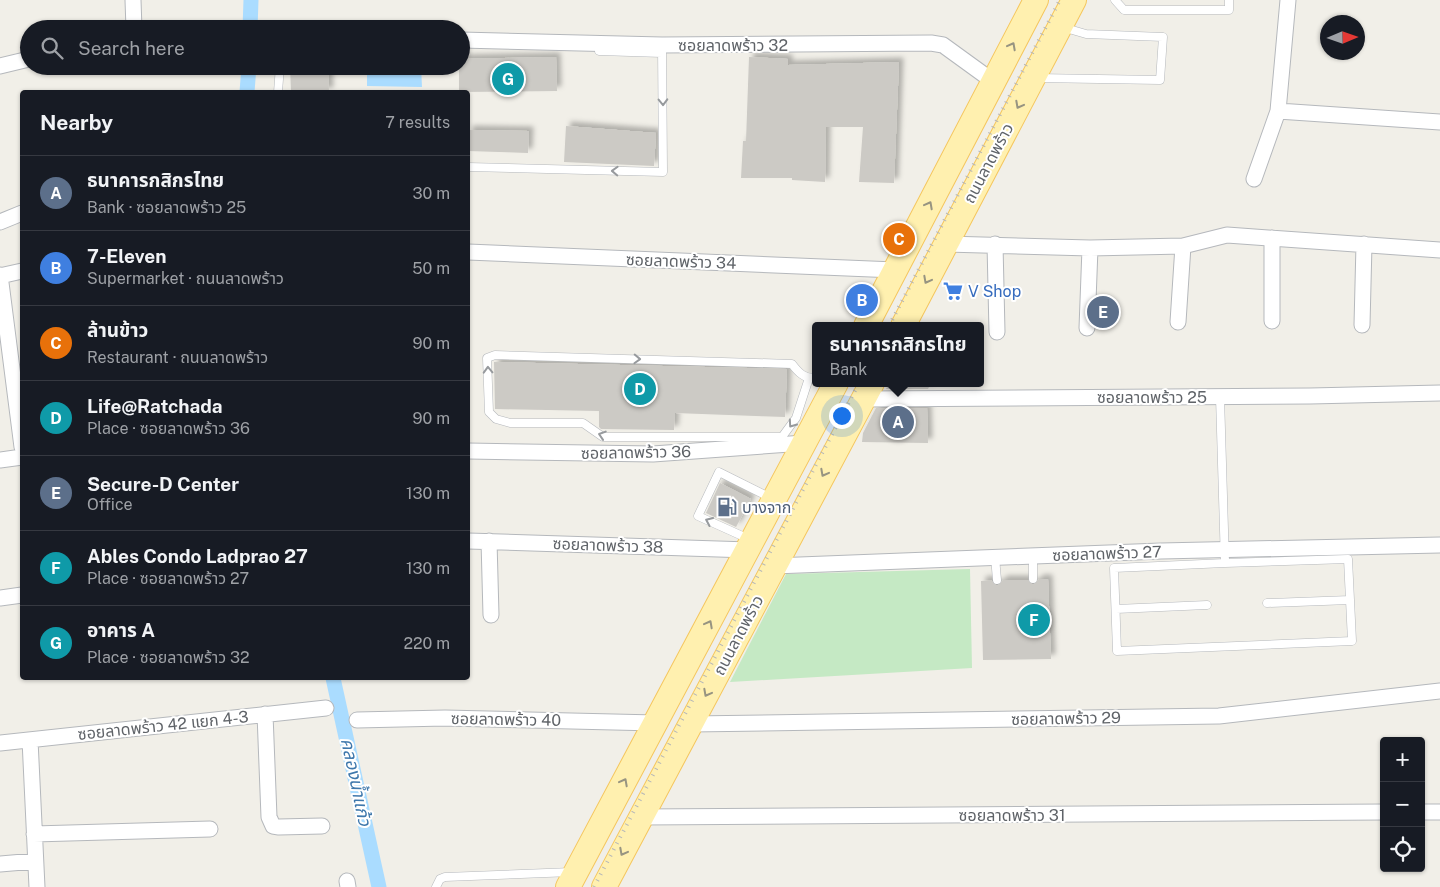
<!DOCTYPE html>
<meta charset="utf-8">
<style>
body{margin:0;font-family:"Public Sans","Noto Sans Thai",sans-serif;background:#20242c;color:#f1f3f6}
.controls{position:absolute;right:15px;bottom:15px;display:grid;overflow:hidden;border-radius:5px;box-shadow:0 1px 4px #0004}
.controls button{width:45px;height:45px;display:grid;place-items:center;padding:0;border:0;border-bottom:1px solid #363941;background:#171b24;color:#f1f3f6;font:25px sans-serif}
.compass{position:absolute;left:1320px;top:15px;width:45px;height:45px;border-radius:50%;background:#171b24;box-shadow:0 1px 4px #0004;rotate:88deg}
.you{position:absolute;left:841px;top:415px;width:18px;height:18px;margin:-12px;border:4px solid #fff;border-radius:50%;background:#1a73e8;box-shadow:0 0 0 8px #1a73e833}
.badge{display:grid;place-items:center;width:32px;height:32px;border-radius:50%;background:#2563eb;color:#fff;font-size:16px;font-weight:700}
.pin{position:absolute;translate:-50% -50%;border:2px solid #fff;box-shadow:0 1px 5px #0006}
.popup{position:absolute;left:812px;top:322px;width:172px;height:65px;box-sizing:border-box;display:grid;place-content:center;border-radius:5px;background:#171b24;filter:drop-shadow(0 1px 4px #0005);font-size:16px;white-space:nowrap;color:#9ea1a6}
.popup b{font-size:19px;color:#f1f3f6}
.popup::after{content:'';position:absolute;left:50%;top:100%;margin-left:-10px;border:10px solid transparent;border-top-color:#171b24}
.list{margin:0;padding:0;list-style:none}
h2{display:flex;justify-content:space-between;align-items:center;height:65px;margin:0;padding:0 20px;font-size:21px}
h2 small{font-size:16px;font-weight:400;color:#9ea1a6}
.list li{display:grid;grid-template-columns:32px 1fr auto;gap:15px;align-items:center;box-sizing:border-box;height:75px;padding:0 20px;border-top:1px solid #363941}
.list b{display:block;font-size:19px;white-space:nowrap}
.list p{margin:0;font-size:16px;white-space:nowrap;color:#9ea1a6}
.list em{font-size:16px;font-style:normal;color:#9ea1a6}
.icon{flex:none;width:28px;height:28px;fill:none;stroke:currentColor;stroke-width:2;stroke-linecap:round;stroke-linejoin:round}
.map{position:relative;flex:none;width:1440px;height:887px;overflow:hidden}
.search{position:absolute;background:#171b24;box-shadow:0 1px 4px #0004;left:20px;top:20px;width:450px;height:55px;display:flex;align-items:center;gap:12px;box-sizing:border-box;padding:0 18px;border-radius:28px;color:#9ea1a6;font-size:19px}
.panel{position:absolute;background:#171b24;box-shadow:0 1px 4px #0004;left:20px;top:90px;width:450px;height:590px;border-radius:5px}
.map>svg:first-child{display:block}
</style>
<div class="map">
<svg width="1440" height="887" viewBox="0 0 1440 887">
<defs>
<filter id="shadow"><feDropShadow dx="4.5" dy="-4.5" stdDeviation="2.5" flood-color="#0004"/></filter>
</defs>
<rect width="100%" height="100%" fill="#f1efe8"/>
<!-- green -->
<path fill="#c5e9c4" d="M970,569L972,668L730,682L786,574Z"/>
<!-- water -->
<path fill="#aadcff" d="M367,66H421L422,87L367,86Z"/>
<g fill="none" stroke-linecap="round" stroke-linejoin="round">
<!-- canal -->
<path stroke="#aadcff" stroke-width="15" d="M250,29L251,0
M247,92L249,66
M333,678L379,887"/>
</g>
<!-- building -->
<path fill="#cccac5" filter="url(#shadow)" d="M556,57L557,91L459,92V66H461V59Z
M749,57L788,59V65L899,62L894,183L859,182L863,127H826L825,182L792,180V178H741L743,141H746Z
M290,66H328L329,92H291Z
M566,126L656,133L654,166L564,162Z
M468,130L529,131L528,153L468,151Z
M494,362L787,369L785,417L675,413L674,430L601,429L599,427V411L495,409Z
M889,383H931L928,389H886Z
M876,408H927L928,443L862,442L863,433Z
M720,483L751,499L736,527L706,513Z
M1039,579H1048L1051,659L983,660L981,581L991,580L997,586L1003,580H1028L1033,585Z"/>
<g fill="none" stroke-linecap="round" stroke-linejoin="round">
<defs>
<path id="lane" d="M1115,0L1124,10H1229V0
M599,51L662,53
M1036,78L1160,80L1163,37L1086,34L1062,27
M278,92L280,66
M468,167L663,172L662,45
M809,378L796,418L782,437H603L583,423H510L496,419L489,412L487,358L495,355L792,364C798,372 804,379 816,378
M1220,397L1225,563L1348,559L1352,641L1117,651L1114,568L1225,563
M749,539L698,516L719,472L771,498
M1033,555V579
M995,557L997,580
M1267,603L1350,600
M1116,609L1207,605
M436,887L440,879L445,877L572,872"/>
<path id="street" d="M133,0L134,29
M461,40L662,45L931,43L943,45L994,82
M0,66L29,59
M1278,111L1440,122
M1254,179L1278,111L1288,0
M0,222L22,213
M946,244L1090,248L1183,246L1227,235L1440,250
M995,244L997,332
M468,252L895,270
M0,275L22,447
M0,276L22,271
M1272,321V238
M1178,322L1183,246
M1362,325L1364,244
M1087,328L1090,248
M864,399L1310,396L1440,393
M468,451L653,454L804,443
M0,460L22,457
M468,541L749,550
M489,541L491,615
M774,566L1161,551L1440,545
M0,598L22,595
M265,714L269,817L273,826L279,827L322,826
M357,720L445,718L656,723
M691,724L1219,716L1440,691
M30,740L37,887
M0,743L326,708
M1421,812H1440
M641,817L1384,812
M34,834L210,829
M0,864L35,861
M347,881L348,887"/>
<path id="primary" d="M866,326L1036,0
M903,326L1074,0
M568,887L836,383
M604,887L872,383"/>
</defs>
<!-- lane casing -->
<use href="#lane" stroke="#b5b8bc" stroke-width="9"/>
<!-- street casing -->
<use href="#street" stroke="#b5b8bc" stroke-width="17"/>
<!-- primary casing -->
<use href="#primary" stroke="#f5c65d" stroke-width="26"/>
<!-- lane -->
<use href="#lane" stroke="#fff" stroke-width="8"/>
<!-- street -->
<use href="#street" stroke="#fff" stroke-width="15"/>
<!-- primary -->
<use href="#primary" stroke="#fff0af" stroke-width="24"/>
<!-- rail -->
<path stroke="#b6b7b8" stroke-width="4" stroke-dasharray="1 6" stroke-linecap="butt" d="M889,326L1060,0
M594,887L859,383"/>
</g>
<!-- one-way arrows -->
<defs><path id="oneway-chevron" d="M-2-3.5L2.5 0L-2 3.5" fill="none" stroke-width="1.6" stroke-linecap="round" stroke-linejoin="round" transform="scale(1.25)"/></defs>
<g stroke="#979481">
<use href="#oneway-chevron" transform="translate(1012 46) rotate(-62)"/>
<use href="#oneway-chevron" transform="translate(1019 105) rotate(118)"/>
<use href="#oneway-chevron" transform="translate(929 205) rotate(-62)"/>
<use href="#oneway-chevron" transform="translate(927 280) rotate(118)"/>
<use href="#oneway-chevron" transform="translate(824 473) rotate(118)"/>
<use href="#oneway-chevron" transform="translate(709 624) rotate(-62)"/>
<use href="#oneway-chevron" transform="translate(707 693) rotate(118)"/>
<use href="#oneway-chevron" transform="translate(624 782) rotate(-62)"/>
<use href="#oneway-chevron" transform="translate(623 852) rotate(118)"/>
</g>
<g stroke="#979a9d">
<use href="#oneway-chevron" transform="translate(663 102) rotate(89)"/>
<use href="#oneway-chevron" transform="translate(615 171) rotate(-178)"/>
<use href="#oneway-chevron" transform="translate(637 359) rotate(2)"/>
<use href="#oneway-chevron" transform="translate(488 370) rotate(-92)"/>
<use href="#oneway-chevron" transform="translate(792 424) rotate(125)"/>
<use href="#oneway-chevron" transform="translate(602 435) rotate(-162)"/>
<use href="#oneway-chevron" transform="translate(709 521) rotate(-156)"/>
</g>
<!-- icons -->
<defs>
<symbol id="supermarket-bare" viewBox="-9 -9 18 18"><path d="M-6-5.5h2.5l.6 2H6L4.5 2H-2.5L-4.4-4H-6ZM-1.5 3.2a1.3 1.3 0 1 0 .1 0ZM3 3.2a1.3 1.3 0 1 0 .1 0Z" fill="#3f7fe0" stroke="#fff" stroke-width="2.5" paint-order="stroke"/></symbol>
<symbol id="fuel-bare" viewBox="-9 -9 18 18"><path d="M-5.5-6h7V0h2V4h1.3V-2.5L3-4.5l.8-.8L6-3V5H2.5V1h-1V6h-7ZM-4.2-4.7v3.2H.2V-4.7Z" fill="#5c6f8a" stroke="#fff" stroke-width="2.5" paint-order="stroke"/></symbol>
</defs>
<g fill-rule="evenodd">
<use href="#supermarket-bare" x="939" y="277" width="28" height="28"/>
<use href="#fuel-bare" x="713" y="493" width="28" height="28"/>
</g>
<g text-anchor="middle" stroke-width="4" stroke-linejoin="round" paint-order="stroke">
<!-- street labels -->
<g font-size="16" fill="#5f6368" stroke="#fff">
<text x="733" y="51">ซอยลาดพร้าว 32</text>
<text transform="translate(988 163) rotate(-62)" y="6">ถนนลาดพร้าว</text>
<text transform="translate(681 261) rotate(2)" y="6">ซอยลาดพร้าว 34</text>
<text x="1152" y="403">ซอยลาดพร้าว 25</text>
<text transform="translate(636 452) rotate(-1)" y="6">ซอยลาดพร้าว 36</text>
<text transform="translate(608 545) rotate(2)" y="6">ซอยลาดพร้าว 38</text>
<text transform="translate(1107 553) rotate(-2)" y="6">ซอยลาดพร้าว 27</text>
<text transform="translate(738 635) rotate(-62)" y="6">ถนนลาดพร้าว</text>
<text transform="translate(1066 718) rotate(-1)" y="6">ซอยลาดพร้าว 29</text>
<text transform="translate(506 719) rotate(1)" y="6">ซอยลาดพร้าว 40</text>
<text transform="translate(163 725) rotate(-6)" y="6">ซอยลาดพร้าว 42 แยก 4-3</text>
<text x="1012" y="821">ซอยลาดพร้าว 31</text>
</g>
<!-- shop labels -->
<g font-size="16" fill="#366cbe" stroke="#fff" text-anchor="start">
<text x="968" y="297">V Shop</text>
</g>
<!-- service labels -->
<g font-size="16" fill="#4e5e75" stroke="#fff" text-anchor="start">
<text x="742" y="513">บางจาก</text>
</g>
<!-- water labels -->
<g font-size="18" font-style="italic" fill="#3f78ac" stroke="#fff">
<text transform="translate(356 782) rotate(78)" y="6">คลองน้ำแก้ว</text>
</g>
</g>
</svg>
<div class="controls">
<button>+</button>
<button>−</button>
<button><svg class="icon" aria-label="locate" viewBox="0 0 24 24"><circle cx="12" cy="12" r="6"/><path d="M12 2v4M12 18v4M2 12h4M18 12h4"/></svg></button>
</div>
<svg class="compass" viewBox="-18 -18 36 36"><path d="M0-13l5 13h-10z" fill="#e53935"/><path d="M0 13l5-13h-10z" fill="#9ea1a6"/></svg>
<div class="you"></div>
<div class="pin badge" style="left:898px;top:422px;background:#5c6f8a">A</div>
<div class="popup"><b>ธนาคารกสิกรไทย</b>Bank</div>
<div class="pin badge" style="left:862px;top:300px;background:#3f7fe0">B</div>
<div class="pin badge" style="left:899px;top:239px;background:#e8710a">C</div>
<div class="pin badge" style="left:640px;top:389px;background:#0f9aa8">D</div>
<div class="pin badge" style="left:1103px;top:312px;background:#5c6f8a">E</div>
<div class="pin badge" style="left:1034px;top:620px;background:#0f9aa8">F</div>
<div class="pin badge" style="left:508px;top:79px;background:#0f9aa8">G</div>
<div class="search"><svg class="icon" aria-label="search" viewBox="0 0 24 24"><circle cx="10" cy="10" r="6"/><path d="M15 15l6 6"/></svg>Search here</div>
<section class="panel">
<h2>Nearby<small>7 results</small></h2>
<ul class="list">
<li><span class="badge" style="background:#5c6f8a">A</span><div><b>ธนาคารกสิกรไทย</b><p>Bank · ซอยลาดพร้าว 25</p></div><em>30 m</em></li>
<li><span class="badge" style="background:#3f7fe0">B</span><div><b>7-Eleven</b><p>Supermarket · ถนนลาดพร้าว</p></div><em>50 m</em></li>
<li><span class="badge" style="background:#e8710a">C</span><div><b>ล้านข้าว</b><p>Restaurant · ถนนลาดพร้าว</p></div><em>90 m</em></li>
<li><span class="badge" style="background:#0f9aa8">D</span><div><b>Life@Ratchada</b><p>Place · ซอยลาดพร้าว 36</p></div><em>90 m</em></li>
<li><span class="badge" style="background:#5c6f8a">E</span><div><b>Secure-D Center</b><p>Office</p></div><em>130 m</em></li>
<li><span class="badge" style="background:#0f9aa8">F</span><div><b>Ables Condo Ladprao 27</b><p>Place · ซอยลาดพร้าว 27</p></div><em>130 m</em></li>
<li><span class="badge" style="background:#0f9aa8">G</span><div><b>อาคาร A</b><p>Place · ซอยลาดพร้าว 32</p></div><em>220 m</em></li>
</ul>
</section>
</div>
